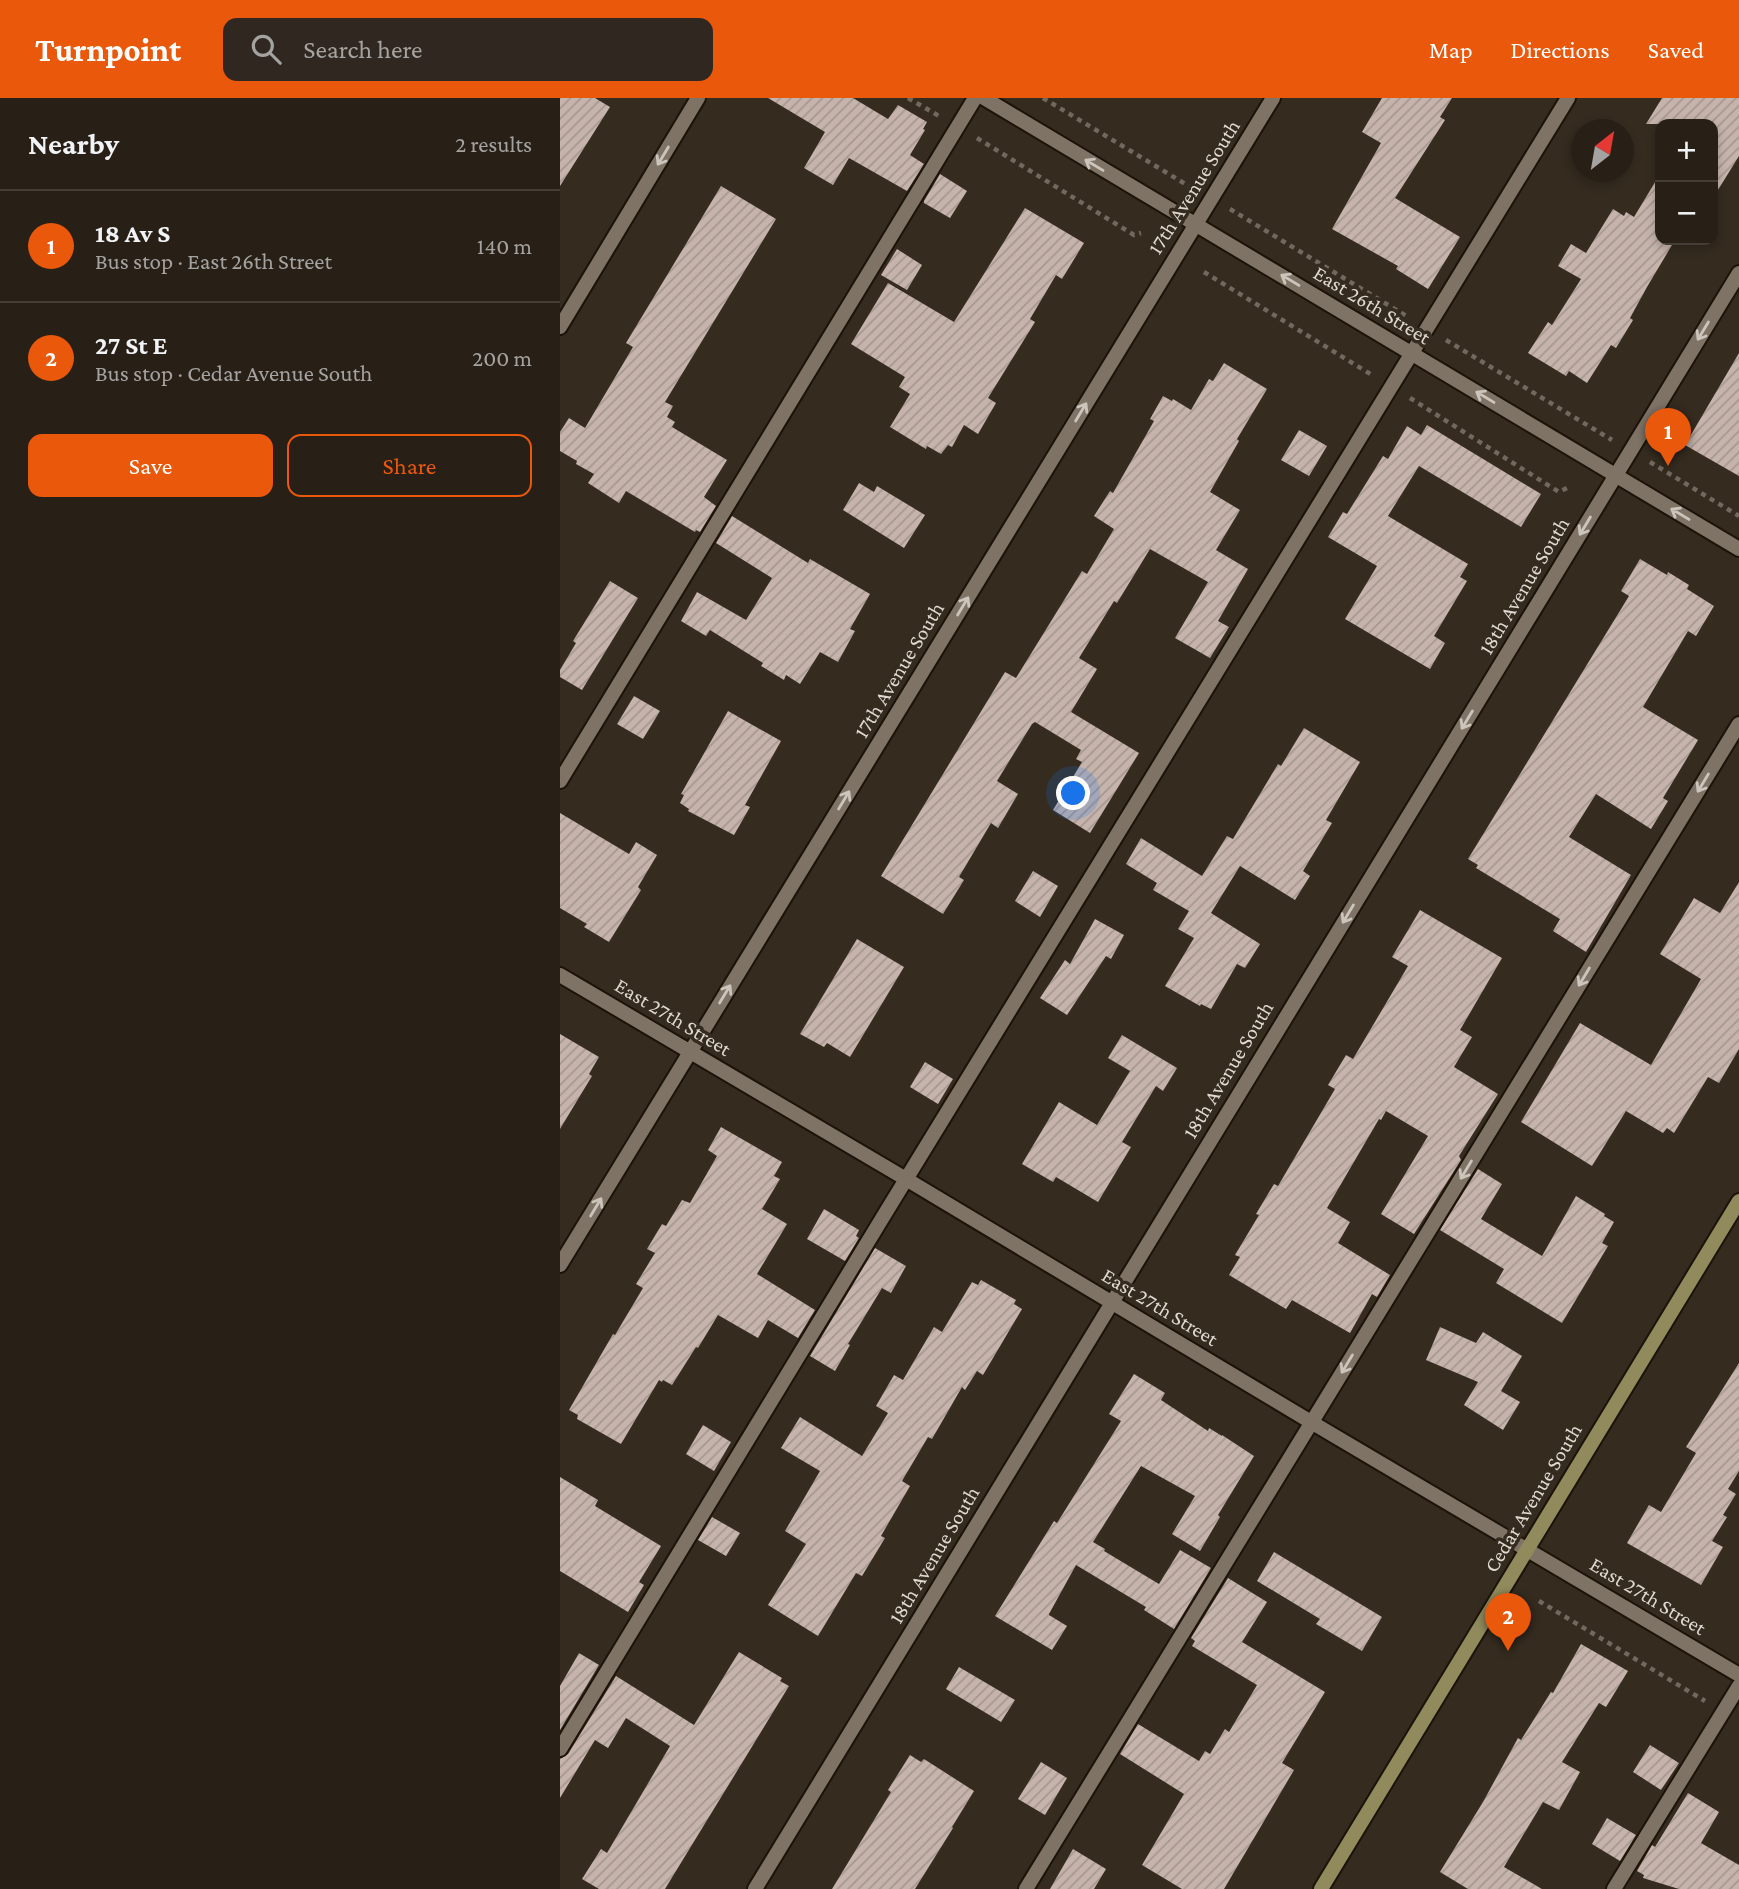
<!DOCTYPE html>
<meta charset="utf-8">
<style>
body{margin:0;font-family:"Crimson Pro",serif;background:#302820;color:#f1f3f6}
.controls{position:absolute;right:21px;top:21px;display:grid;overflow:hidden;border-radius:14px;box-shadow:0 4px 10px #0003}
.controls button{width:63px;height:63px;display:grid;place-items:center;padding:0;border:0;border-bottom:2px solid #443e36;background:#282017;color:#f1f3f6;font:35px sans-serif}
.compass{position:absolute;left:1011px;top:21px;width:63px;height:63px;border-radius:50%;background:#282017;box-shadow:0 4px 10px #0003;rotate:31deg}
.you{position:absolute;left:514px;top:696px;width:24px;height:24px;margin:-18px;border:5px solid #fff;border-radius:50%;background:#1a73e8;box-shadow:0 0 0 10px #1a73e833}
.badge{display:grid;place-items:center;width:46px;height:46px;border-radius:50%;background:#ea580c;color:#fff;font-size:23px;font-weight:700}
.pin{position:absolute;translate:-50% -58px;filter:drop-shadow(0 2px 4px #0008)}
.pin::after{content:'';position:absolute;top:37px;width:24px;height:21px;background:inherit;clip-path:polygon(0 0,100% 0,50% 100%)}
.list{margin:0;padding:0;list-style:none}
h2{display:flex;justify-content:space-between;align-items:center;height:91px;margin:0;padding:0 28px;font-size:30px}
h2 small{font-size:23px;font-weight:400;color:#a5a3a1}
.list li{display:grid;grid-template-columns:46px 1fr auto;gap:21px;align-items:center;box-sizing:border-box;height:112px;padding:0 28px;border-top:2px solid #443e36}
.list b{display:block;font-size:26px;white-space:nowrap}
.list p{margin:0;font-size:23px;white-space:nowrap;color:#a5a3a1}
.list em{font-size:23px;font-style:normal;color:#a5a3a1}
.actions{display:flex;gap:14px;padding:21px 28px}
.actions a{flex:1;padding:16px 0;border:2px solid #ea580c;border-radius:14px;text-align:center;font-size:24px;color:#ea580c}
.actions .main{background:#ea580c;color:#fff}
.icon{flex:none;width:38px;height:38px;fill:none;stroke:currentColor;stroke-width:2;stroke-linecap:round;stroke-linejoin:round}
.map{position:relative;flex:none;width:1179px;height:1791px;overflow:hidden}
header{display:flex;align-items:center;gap:42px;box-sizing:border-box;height:98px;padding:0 35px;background:#ea580c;color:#fff}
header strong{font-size:33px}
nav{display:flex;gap:38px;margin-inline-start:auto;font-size:24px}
.search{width:490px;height:63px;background:#302820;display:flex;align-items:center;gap:18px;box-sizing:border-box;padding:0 24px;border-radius:14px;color:#a5a3a1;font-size:26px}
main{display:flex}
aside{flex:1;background:#282017}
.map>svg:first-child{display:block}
</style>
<header>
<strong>Turnpoint</strong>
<div class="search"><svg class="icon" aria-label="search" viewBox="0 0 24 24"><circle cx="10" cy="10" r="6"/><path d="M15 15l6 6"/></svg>Search here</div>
<nav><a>Map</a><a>Directions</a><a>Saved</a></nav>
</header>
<main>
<aside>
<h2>Nearby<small>2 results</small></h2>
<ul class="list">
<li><span class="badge">1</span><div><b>18 Av S</b><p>Bus stop · East 26th Street</p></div><em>140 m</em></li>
<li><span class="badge">2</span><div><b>27 St E</b><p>Bus stop · Cedar Avenue South</p></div><em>200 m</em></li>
</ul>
<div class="actions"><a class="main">Save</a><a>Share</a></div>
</aside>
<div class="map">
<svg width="1179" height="1791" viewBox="0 0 1179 1791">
<defs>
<pattern id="building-hatch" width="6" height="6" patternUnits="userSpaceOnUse" patternTransform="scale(1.75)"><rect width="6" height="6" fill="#c6b4ac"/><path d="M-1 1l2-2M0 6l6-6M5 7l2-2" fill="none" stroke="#a59791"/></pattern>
</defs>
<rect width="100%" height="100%" fill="#352b1f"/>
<!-- building -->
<path fill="url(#building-hatch)" d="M0,0H35L50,9L0,88Z
M208,0H293L328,21L338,7L367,24L363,31L365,32L350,57L364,66L347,93L289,60L273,87L244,70L265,34Z
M822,0H892L880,19L885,22L835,100L900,139L868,191L836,171L838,168L772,131L821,45L802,34Z
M1102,0H1179V58L1153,100V26H1086Z
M380,76L407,93L390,120L364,105V103Z
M1100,76V142H1115L1087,189L1070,220L1073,222L1056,250L1051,247L1027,285L1009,273L1006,278L968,255L988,224L992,227L1021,181L998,168L1011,146L1026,155L1053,111L1064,118L1066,114L1074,119Z
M161,88L216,121L105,304L113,308L107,319L115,324L112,329L167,362L144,399L156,408L140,434L136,432L135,434L66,393L59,405L28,385L34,376L16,366L17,363L0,353V334L9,320L25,330L73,249L66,245Z
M465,110L524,145L502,181L496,177L470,221L475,224L428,300L436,305L418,336L404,327L392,349L388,347L381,356L367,348L366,351L330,329L350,296L339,289L345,279L291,246L328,185L394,224Z
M337,151L362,167L347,192L321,177Z
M1179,255V378L1125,347Z
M664,265L707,291L677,341L679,343L650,394L680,412L656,452L688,471L658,523L669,529L650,560L615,540L648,484L590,451L557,505L554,503L519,560L537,571L511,614L579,655L530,735L493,712L522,664L516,661L521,652L475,624L472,626L437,683L458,696L438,730L431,725L399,779L404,782L383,816L321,778L445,574L456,580L522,473L527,476L554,431L534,418L550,393L553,395L594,323L590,321L603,298L612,303L613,301L631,312L649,281L653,283Z
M867,327L981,396L961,429L859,368L828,418L908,466L900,479L907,483L874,538L885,545L870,571L785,521L817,468L768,439L783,414L787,416L823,358L828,361L847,328L861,337Z
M739,332L767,348L749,378L721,362Z
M299,385L314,394L317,388L365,417L344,450L283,412Z
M172,418L248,465L250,461L310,496L290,531L295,533L278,564L260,554L240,586L226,577L224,582L201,568L203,565L150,532L146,538L121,523L137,494L186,522L212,480L156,445Z
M1080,461L1107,477L1108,474L1129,487L1127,491L1154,508L1136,538L1128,533L1083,609L1138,642L1103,700L1108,703L1091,731L1036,696L1009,739L1071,777L1026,854L993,833L1000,821L916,770L918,767L908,761L1069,498L1061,493Z
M50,483L78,500L22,592L0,579V572L16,545L13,543Z
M74,598L100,613L83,641L57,626Z
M168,613L221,643L185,707L190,709L174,737L128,713L129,711L120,705L124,697L121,696Z
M744,630L800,664L766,722L772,725L743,773L750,778L735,802L680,768L651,815L700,846L685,870L677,866L651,911L641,906L640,908L605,888L634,840L618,831L629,813L593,792L597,785L566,766L581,740L642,778L667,738L673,741L718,666L721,668Z
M0,715L69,756L76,744L97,757L78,789L81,792L49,844L24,829L27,826L0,810Z
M473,773L498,788L480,819L455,803Z
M1179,784V951L1159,985L1148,979L1114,1035L1107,1030L1103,1035L1066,1013L1032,1068L961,1024L1020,925L1091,967L1141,881L1100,856L1134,800L1160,815Z
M860,812L942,860L900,932L912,939L894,969L938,996L899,1058L901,1062L854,1136L821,1116L868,1038L826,1013L821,1022L819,1021L767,1110L790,1124L778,1145L830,1177L817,1199L812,1196L790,1235L732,1202L726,1211L669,1177L680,1159L675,1157L699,1117L696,1116L714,1086L718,1088L775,991L768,987L786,957L793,961L848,868L832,859Z
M535,821L564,837L551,861L546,858L507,917L480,900L505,862L510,866Z
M297,841L344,869L290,959L267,945L264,949L240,936Z
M0,936L39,959L29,976L32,978L0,1031Z
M562,937L617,970L603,993L596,988L562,1044L571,1049L538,1104L496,1079L493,1084L462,1066L499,1004L537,1027L570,973L548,960Z
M365,964L393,981L378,1006L350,989Z
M161,1029L222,1064L214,1078L220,1081L202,1111L227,1126L197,1176L255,1212L238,1240L208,1222L198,1240L158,1217L138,1250L136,1249L112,1287L103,1282L102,1284L99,1282L61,1346L17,1321L18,1317L9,1312L53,1236L55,1237L83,1190L76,1186L95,1155L87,1151L102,1126L106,1128L122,1102L130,1105L157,1058L148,1052Z
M918,1071L942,1086L921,1121L982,1158L1016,1098L1045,1116L1044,1118L1054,1124L1042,1145L1048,1148L1002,1225L936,1185L944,1171L880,1132Z
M264,1111L299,1132L296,1138L299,1140L285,1163L247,1141Z
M315,1150L346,1168L331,1195L322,1190L288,1246L290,1247L275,1273L250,1258Z
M421,1182L456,1202L454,1206L462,1211L423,1277L417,1273L405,1292L402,1289L372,1341L368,1339L342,1383L350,1388L321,1438L325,1440L302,1478L296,1475L258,1538L208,1507L246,1446L225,1433L260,1373L221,1350L240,1319L302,1358L328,1315L316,1308L334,1277L343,1282L374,1229L382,1234L412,1184L418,1187Z
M880,1229L916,1245L923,1234L962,1258L941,1293L960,1304L943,1332L904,1307L918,1284L866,1262Z
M1179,1265V1373L1168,1391L1176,1396L1163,1417L1167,1419L1152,1443L1163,1449L1141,1487L1067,1445L1089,1407L1101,1414L1136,1355L1126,1349Z
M574,1276L605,1295L601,1302L648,1333L649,1330L662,1338V1337L694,1358L658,1417L660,1419L640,1453L612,1436L635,1398L581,1368L533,1444L545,1451L544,1453L599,1486L620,1452L651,1470L614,1531L584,1512L586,1509L516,1467L489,1516V1517L507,1528L492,1552L435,1518L494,1423L497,1425L561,1323L549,1316Z
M143,1327L171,1344L154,1373L126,1356Z
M0,1379L38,1402L35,1408L101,1448L79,1484L84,1487L68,1514L0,1473Z
M152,1419L180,1435L166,1458L138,1442Z
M714,1454L822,1519L802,1553L756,1526L760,1521L697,1483Z
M668,1480L707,1504L682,1544L765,1594L722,1665L734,1672L664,1791H622L582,1767L624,1696L560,1656L578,1626L639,1663L645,1653L650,1656L665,1631L669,1634L697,1587L632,1548L635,1543L631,1540Z
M1021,1546L1068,1573L1046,1609L1039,1605L1002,1664L1020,1674L999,1712L983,1704L944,1769L982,1791H908L880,1774L923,1704L958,1640L961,1642L991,1594L993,1595Z
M179,1554L222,1580L220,1583L229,1588L105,1791H39L22,1781L41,1751L47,1755L110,1648L66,1620L48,1650L35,1642L0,1700V1661L8,1656L56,1578L134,1627Z
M19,1555L39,1567L0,1632V1588Z
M399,1569L455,1602L441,1624L386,1591Z
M1090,1647L1119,1665L1101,1692L1073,1674Z
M350,1657L361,1664L364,1661L414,1693L392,1729L393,1730L355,1791H272L331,1694L328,1692Z
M481,1664L507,1680L485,1717L458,1701Z
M1128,1695L1159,1714L1141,1745L1179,1767V1791H1119L1083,1780L1084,1777L1077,1773L1092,1747L1095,1749Z
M1047,1720L1076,1737L1060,1763L1032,1746Z
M513,1751L546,1771L534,1791H490Z"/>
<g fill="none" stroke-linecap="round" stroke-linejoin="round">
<defs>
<path id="service" d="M0,683L415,0
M0,1651L326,1114L1008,0
M466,1791L1179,626
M1054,1791L1179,1588"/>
<path id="minor" d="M0,229L138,0
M0,877L346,1081L751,1324L1179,1577
M0,1167L713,0
M195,1791L1179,175"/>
<path id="tertiary" d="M424,0L1179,451"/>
<path id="secondary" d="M761,1791L1179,1103"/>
</defs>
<!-- service casing -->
<use href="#service" stroke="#1c1309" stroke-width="18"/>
<!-- minor casing -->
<use href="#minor" stroke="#1c1309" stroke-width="18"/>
<!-- tertiary casing -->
<use href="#tertiary" stroke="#1c1309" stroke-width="18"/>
<!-- secondary casing -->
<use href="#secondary" stroke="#1c1309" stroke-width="18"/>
<!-- path -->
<path stroke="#71695e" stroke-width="4.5" stroke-dasharray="5 5" stroke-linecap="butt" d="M348,0L379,18
M483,0L632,90
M417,40L574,137L581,135
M670,111L848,219
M644,174L812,277
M886,242L1052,342
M850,300L999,394L1007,390
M1090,364L1179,418
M979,1503L1145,1603"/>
<!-- service -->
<use href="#service" stroke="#7f7366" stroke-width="14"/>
<!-- minor -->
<use href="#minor" stroke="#7f7366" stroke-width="14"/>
<!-- tertiary -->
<use href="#tertiary" stroke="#7f7366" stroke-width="14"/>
<!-- secondary -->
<use href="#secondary" stroke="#918a5c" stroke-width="14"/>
</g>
<!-- one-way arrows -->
<defs><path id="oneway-shaft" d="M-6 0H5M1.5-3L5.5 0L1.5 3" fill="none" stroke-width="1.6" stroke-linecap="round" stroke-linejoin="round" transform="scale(1.75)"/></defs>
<g stroke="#ccc5bc">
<use href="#oneway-shaft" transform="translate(103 58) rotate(121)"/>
<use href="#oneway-shaft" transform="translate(534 67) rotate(-149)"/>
<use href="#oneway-shaft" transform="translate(730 182) rotate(-149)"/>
<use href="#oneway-shaft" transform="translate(1143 233) rotate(121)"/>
<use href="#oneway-shaft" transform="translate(925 299) rotate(-149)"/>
<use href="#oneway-shaft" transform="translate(521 314) rotate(-59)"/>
<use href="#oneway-shaft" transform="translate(1120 416) rotate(-149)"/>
<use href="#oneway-shaft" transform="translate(1025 428) rotate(121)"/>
<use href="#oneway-shaft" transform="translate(403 508) rotate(-59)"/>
<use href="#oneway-shaft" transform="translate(907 622) rotate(121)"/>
<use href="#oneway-shaft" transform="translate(1143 685) rotate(121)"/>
<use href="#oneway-shaft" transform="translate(284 702) rotate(-59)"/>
<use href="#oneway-shaft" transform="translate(788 816) rotate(121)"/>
<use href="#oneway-shaft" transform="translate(1024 879) rotate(121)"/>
<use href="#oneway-shaft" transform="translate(165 896) rotate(-59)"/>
<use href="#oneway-shaft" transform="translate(906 1072) rotate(121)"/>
<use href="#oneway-shaft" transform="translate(36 1109) rotate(-59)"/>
<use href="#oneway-shaft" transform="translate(787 1266) rotate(121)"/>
</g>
<g text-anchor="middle" stroke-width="7" stroke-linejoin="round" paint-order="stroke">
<!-- street labels -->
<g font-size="21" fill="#dfd9d1" stroke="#352b1f">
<text transform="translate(634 89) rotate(-58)" y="7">17th Avenue South</text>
<text transform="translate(812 207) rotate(31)" y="7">East 26th Street</text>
<text transform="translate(964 488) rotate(-59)" y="7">18th Avenue South</text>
<text transform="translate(339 572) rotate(-59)" y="7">17th Avenue South</text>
<text transform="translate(113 919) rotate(31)" y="7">East 27th Street</text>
<text transform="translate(668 972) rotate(-59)" y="7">18th Avenue South</text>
<text transform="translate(600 1209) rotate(31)" y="7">East 27th Street</text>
<text transform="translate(973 1400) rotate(-59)" y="7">Cedar Avenue South</text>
<text transform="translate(374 1457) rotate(-59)" y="7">18th Avenue South</text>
<text transform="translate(1088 1498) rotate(31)" y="7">East 27th Street</text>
</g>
</g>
</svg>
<div class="controls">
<button>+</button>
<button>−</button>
</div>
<svg class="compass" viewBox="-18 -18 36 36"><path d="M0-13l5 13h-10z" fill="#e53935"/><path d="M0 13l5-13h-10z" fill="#a5a3a1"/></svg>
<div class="you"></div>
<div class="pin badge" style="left:1108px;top:368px">1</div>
<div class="pin badge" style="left:948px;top:1553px">2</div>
</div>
</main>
